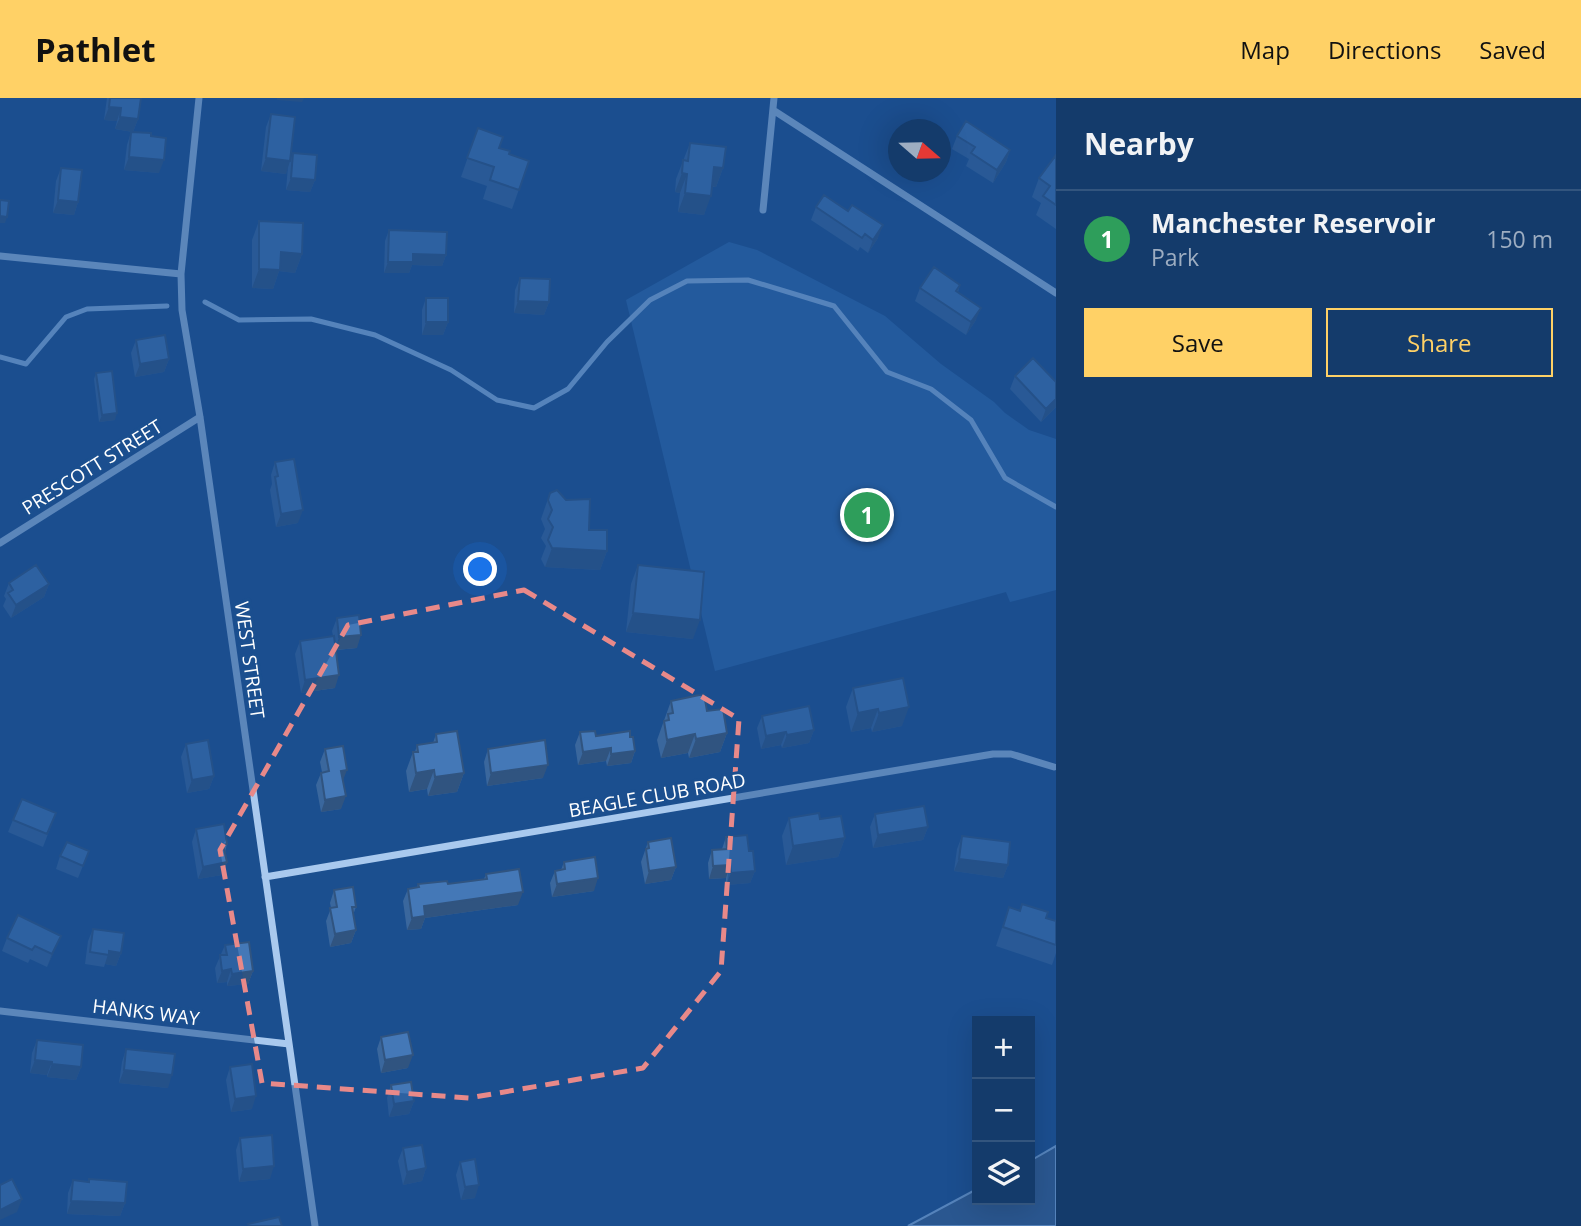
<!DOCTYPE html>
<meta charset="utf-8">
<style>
body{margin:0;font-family:"Open Sans",sans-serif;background:#214673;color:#f1f3f6}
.controls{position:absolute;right:21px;bottom:21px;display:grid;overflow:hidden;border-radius:0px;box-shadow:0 7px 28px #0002}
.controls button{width:63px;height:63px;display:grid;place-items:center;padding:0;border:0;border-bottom:2px solid #33557e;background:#143b6b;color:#f1f3f6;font:35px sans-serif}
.compass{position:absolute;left:888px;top:21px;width:63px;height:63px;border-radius:50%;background:#143b6b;box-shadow:0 7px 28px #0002;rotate:110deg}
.you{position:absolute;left:481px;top:472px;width:24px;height:24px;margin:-18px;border:5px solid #fff;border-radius:50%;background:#1a73e8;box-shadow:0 0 0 10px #1a73e833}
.badge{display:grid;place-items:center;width:46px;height:46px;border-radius:50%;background:#ffd166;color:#fff;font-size:23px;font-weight:700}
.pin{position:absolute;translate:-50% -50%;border:4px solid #fff;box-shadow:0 2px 7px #0006}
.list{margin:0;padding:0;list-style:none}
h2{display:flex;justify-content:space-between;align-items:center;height:91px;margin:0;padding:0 28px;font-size:30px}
h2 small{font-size:23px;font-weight:400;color:#9dadc1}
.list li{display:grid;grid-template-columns:46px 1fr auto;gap:21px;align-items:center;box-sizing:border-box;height:98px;padding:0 28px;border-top:2px solid #33557e}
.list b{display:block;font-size:26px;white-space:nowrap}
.list p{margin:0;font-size:23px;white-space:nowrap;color:#9dadc1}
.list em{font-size:23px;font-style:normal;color:#9dadc1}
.actions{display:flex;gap:14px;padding:21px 28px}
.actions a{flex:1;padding:16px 0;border:2px solid #ffd166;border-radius:0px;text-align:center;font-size:24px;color:#ffd166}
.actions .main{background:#ffd166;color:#111}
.icon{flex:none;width:38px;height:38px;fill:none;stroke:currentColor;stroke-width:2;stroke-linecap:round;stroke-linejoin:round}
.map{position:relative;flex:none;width:1056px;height:1128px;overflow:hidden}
header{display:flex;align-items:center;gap:42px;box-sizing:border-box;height:98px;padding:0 35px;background:#ffd166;color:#111}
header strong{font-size:33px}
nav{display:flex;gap:38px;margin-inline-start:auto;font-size:24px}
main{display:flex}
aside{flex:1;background:#143b6b}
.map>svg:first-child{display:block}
</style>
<header>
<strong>Pathlet</strong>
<nav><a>Map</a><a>Directions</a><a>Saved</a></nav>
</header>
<main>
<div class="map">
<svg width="1056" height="1128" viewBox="0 0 1056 1128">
<rect width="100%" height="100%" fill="#1b4f8f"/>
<!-- green -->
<path fill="#2e69ad" d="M729,144L757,152L885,218L941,266L994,304L1005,315L1029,332L1056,341V492L1010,504L1006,494L715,573L626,202Z"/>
<!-- water -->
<path fill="#3c6290" stroke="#9cc4f0" stroke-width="2" d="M1056,1048V1128H908L977,1091V1102H1030V1063Z"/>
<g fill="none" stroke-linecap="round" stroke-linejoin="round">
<!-- stream -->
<path stroke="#9cc4f0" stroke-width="5" d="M205,204L239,222L311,221L375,237L451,272L497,302L534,310L568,291L607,244L650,202L687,183L748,182L834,208L887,274L931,291L971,322L1005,380L1056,409
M0,259L26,266L66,219L87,211L167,208"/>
<!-- street -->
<path stroke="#a9c9ee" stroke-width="7" d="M199,0L181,176L182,212L200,319L315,1128
M773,12L1056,195
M763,112L774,0
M0,158L181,176
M0,445L200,319
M265,779L993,656H1011L1054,669
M0,913L289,946"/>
</g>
<!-- wall -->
<path fill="#3a679d" d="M107,0H141L138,21L133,34L115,31L117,23L104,22Z
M271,16L290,63L293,55L315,82L310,94L286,92L288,68L286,76L261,73L266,29Z
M478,30L499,50L509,56L529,63L512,111L483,101L487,88L461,79Z
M131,34L151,38L159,75L124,72L127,47Z
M957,38L1010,52L1006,64L993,85L966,68L969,61L952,51Z
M690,45L723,70L716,89H712L704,117L678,114L680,95L675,94L676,81Z
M1056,57V131L1036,117L1041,105L1032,99L1039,80Z
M61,70L78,104L74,117L53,115L56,83Z
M816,109L878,140L868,155L860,149L858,153L811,122Z
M259,123L302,156L295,175L279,173L273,191L252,190V142Z
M389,132L446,157L442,168L412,167L409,175H384L385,143Z
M520,180L549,204L544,217L514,215L515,192Z
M960,187L958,194L976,222L966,237L915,203L920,190Z
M426,200L448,224L443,237H422V212Z
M136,242L169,261L164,274L135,279L131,255Z
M96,275L115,322L99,324L94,281Z
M1015,278L1056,284V309L1041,324L1010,291Z
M275,364L298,425L276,429L270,392L272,386L271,377Z
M550,395L589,432L607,453L600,472L545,469L541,461L546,448L541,440L545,431L541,421Z
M638,467L693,541L626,534L631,486Z
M9,485L49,486L44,499L11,520L3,508L6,501L4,498Z
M337,520L357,550L336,552L335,590L301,595L295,556L300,543L333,538L332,533Z
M853,590L902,628L872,634L871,630L851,634L846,609Z
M671,603L707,613L727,635L720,654L689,660L688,655L661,660L657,642Z
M762,618L814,632L809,645L782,650L781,647L761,651L757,630Z
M580,634L596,638L630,639L635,653L631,665L607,668L606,663L578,667L575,647Z
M436,636L464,675L457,694L428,698L427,691L409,694L406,673L413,654H415L417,647L433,645Z
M186,646L214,678L209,691L187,695L181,659Z
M325,651L343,682L341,711L321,714L316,687L321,675L322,674L320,664Z
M488,651L543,680L487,688L484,664Z
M56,715L43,749L8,734L13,722Z
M875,716L928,729L923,742L873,750L870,729Z
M789,720L820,721L845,740L838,759L786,767L782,738Z
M196,731L227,746L225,754L227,764L222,777L198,781L192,744Z
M962,738L1008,767L1003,780L954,773L957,751Z
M726,739L749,753L755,773L750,785L726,787V780L709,781L708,765L712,752L722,751Z
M648,744L676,769L671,782L645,786L641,764Z
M89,753L78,780L56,771L60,758Z
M564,764L594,793L552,799L550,785L555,773L561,772Z
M486,776L518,807L425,820L421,831L407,832L403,803L408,791L417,789L418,786H448L484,781Z
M334,792L356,809L353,817L356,832L351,845L330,849L326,823L331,810L330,805Z
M1009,809L1056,823V855L1052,867L996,848Z
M93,831L121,855L116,868L105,866L104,869L85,866L88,843Z
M61,838L47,869L30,861L28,865L2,853L7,840Z
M225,847L253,873L248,886L227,888V884L217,885L215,870Z
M381,939L408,970L381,975L377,951Z
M37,942L81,969L76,982L47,979V977L30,975L32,955Z
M126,951L168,990L119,985L122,964Z
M230,969L252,1011L231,1014L226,982Z
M391,987L414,1003L409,1016L389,1019L387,1000Z
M240,1040L270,1081L239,1084L236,1052Z
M403,1050L426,1070L422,1083L403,1087L398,1063Z
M460,1064L475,1100L461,1102L456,1077Z
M89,1081L125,1105L120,1118L67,1116L68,1095L73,1082L88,1084Z"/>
<!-- shaded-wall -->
<path fill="#305480" d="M277,0H304L302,4L277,2Z
M109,9L121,10L117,23L104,22Z
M120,19L138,21L133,34L115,31Z
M1010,52L1006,64L993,85L997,72Z
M129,59L164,62L159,75L124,72Z
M266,60L290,63L286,76L261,73Z
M714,69L723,70L716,89L708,88Z
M682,75L687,76L680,95L675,94Z
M291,80L315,82L310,94L286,92Z
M685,95L711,98L704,117L678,114Z
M58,102L78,104L74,117L53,115Z
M0,118L7,119L5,125H0Z
M883,127L878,140L868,155L873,142Z
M281,154L302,156L295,175L279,173L273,191L252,190L259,171Z
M413,156L446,157L442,168L412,167L409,175H384L388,164Z
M518,203L549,204L544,217L514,215Z
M981,210L976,222L966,237L971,224Z
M426,224H448L443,237H422Z
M169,261L164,274L135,279L140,266Z
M1056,301V309L1041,324L1046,311Z
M117,315L115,322L99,324L102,317Z
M303,412L298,425L276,429L281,416Z
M552,450L607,453L600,472L545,469Z
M49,486L44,499L11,520L16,507Z
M633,515L700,522L693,541L626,534Z
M361,537L357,550L335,552L339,539Z
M339,577L335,590L301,595L305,582Z
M909,609L902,628L872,634L879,615Z
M878,611L871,630L851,634L858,615Z
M814,632L809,645L782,650L787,637Z
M786,634L781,647L761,651L766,638Z
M727,635L720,654L689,660L696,641Z
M695,636L688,655L661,660L667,642Z
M611,650L606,663L578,667L583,654Z
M635,653L631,665L607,668L611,656Z
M548,667L543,680L487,688L491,675Z
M347,672L342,685L341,673Z
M434,672L427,691L409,694L416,675Z
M464,675L457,694L428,698L435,679Z
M214,678L209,691L187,695L192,682Z
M346,698L341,711L321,714L325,702Z
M928,729L923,742L873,750L878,737Z
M845,740L838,759L786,767L793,748Z
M959,761L1008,767L1003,780L954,773Z
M227,764L222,777L198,781L203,769Z
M730,767L726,780L709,781L713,768Z
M676,769L671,782L645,786L649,773Z
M755,773L750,785L726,787L731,775Z
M598,780L594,793L552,799L557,786Z
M523,794L518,807L425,820L421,831L407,832L412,820L424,808Z
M356,832L351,845L330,849L335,836Z
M61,838L56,850L47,869L52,856Z
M109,853L121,855L116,868L105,866Z
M231,871L227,884L217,885L222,873Z
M253,873L248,886L227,888L232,876Z
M413,957L408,970L381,975L385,962Z
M35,962L52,964L47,977L30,975Z
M52,966L81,969L76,982L47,979Z
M124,972L172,977L168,990L119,985Z
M256,998L252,1011L231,1014L235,1001Z
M414,1003L409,1016L389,1019L394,1006Z
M274,1068L270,1081L239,1084L243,1071Z
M426,1070L422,1083L403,1087L407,1074Z
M479,1087L475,1100L461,1102L465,1089Z
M22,1101L17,1114L0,1122V1112Z
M71,1103L125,1105L120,1118L67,1116Z"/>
<!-- building -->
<path fill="#4478b7" stroke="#305480" stroke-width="2" d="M110,0H141L138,21L120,19L121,10L109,9Z
M271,16L295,19L290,63L266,60Z
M966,23L1010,52L997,72L971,55L975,49L957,38Z
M478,30L503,39L499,50L510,53L509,56L529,63L519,92L490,82L494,69L467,60Z
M131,34L151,35V38L166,40L164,62L129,59Z
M690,45L726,49L723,70L714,69L711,98L685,95L687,76L682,75L683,62L688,63Z
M293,55L317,57L315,82L291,80Z
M1056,57V107L1043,98L1050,88L1039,80Z
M61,70L82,72L78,104L58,102Z
M824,97L848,113L852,107L883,127L873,142L865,136L862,140L816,109Z
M0,102L9,103L7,119L0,118Z
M259,123L303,125L302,156L281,154L280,172L259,171Z
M389,132L447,134L446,157L413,156V164H388Z
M934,169L960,187L956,193L981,210L971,224L920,190Z
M520,180L550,181L549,204L518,203Z
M426,200H448V224H426Z
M165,237L169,261L140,266L136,242Z
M1033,260L1056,284V301L1046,311L1015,278Z
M112,273L117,315L102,317L96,275Z
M294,361L303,412L281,416L275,379L278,378L275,364Z
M557,392L566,402L590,401L589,432H607V453L552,450L548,442L553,429L548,421L552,412L548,402L550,395Z
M36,467L49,486L16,507L8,495L13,492L9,485Z
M638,467L704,474L700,522L633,515Z
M359,517L361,537L339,539L337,520Z
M334,538L339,577L305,582L300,543Z
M903,580L909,609L879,615L878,611L858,615L853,590Z
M704,596L707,613L723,611L727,635L696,641L695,636L667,642L664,623L669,622L668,616L673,615L671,603Z
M809,608L814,632L787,637L786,634L766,638L762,618Z
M457,633L464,675L435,679L434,672L416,675L413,654H418L417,647L437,644L436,636Z
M595,633L596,638L630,633V639H633L635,653L611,656V650L583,654L580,634Z
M208,642L214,678L192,682L186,646Z
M545,642L548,667L491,675L488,651Z
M343,648L347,672L341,673L346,698L325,702L321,675L329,673L325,651Z
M22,701L56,715L47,736L13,722Z
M924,708L928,729L878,737L875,716Z
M819,715L820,721L841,718L845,740L793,748L789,720Z
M224,726L227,746L223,747L227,764L203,769L196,731Z
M747,737L749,753H753L755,773L731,775L730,767L713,768L712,752L727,751L726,739Z
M962,738L1010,744L1008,767L959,761Z
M671,740L676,769L649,773L646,751L649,750L648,744Z
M67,744L89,753L83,768L60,758Z
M595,759L598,780L557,786L555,773L565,771L564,764Z
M519,771L523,794L424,808L425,818L412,820L408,791L419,789L418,786L447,783L448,786L487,781L486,776Z
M353,789L356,809H352L356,832L335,836L330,810L337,809L334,792Z
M1022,806L1048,814L1046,820L1056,823V847L1003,829L1009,809L1020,813Z
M18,817L61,838L52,856L35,848L32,852L7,840Z
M93,831L124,835L121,855L109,853V857L90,854Z
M249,844L253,873L232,876L231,871L222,873L220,857H227L225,847Z
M408,934L413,957L385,962L381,939Z
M37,942L83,947L81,969L52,966V964L35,962Z
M126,951L175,956L172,977L124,972Z
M252,966L256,998L235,1001L230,969Z
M411,984L414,1003L394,1006L391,987Z
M272,1037L274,1068L243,1071L240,1040Z
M422,1047L426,1070L407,1074L403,1050Z
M475,1061L479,1087L465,1089L460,1064Z
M12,1081L22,1101L0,1112V1087Z
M89,1081L127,1084L125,1105L71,1103L73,1082L89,1084Z
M279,1119L282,1128H249L248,1126Z"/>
<!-- marked area -->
<path d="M0 0H1056V1128H0ZM524,492L739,621L721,873L643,970L469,1000L262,985L220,752L348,527Z" fill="#1b4f8f" fill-opacity=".55" fill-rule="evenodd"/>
<path fill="none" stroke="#e88989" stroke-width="5" stroke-dasharray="14 9" stroke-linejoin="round" d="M524,492L739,621L721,873L643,970L469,1000L262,985L220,752L348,527Z"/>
<g text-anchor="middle" stroke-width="6" stroke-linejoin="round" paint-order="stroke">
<!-- street labels -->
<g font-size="19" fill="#fff" stroke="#1b4f8f">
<text transform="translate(92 369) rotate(-32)" y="7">PRESCOTT STREET</text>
<text transform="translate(250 562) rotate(82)" y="7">WEST STREET</text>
<text transform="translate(657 697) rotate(-10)" y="7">BEAGLE CLUB ROAD</text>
<text transform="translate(146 914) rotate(7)" y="7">HANKS WAY</text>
</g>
</g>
</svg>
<div class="controls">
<button>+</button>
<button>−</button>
<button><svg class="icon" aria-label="layers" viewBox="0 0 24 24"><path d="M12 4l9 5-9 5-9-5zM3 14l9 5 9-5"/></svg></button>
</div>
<svg class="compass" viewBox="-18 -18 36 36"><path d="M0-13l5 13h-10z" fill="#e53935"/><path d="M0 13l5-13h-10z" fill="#9dadc1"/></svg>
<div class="you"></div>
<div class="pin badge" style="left:867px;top:417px;background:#2e9e5b">1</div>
</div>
<aside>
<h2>Nearby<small></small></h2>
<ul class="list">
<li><span class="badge" style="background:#2e9e5b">1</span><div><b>Manchester Reservoir</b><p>Park</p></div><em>150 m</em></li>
</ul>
<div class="actions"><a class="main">Save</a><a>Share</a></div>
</aside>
</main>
